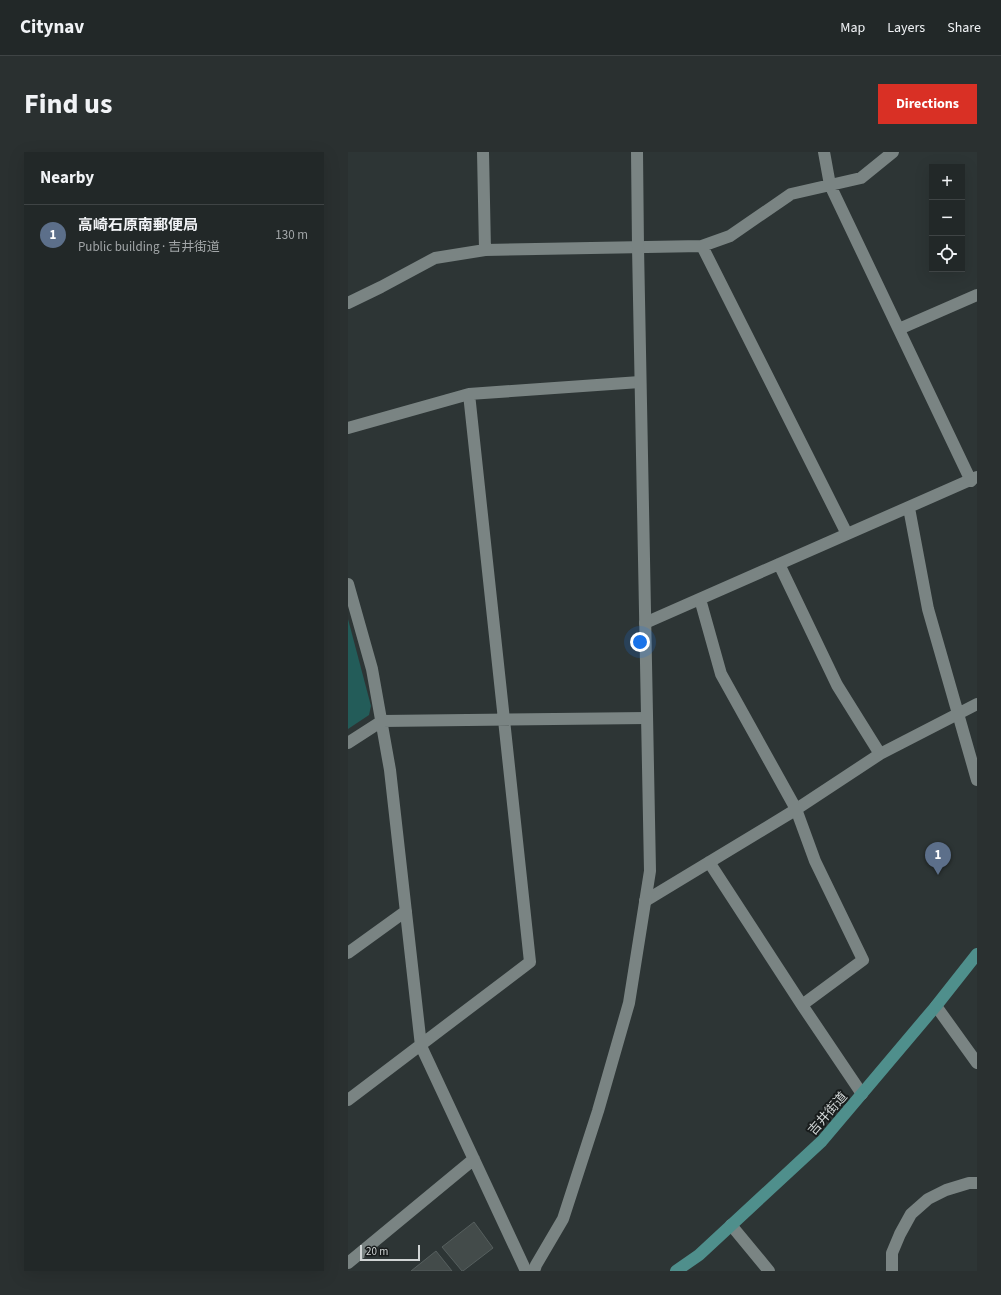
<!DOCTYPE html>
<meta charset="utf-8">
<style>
body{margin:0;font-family:"Source Sans 3","Noto Sans JP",sans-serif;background:#2a3030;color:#f1f3f6}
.controls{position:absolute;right:12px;top:12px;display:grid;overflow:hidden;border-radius:0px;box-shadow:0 4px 16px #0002}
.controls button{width:36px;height:36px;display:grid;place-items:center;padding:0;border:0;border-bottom:1px solid #3f4445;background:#222828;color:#f1f3f6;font:20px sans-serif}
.scale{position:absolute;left:12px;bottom:10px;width:60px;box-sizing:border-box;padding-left:4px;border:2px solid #d0d5d5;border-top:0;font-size:11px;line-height:14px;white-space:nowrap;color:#d0d5d5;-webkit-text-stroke:3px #181c1c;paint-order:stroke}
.you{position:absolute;left:292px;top:490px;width:14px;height:14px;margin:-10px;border:3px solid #fff;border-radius:50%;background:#1a73e8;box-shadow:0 0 0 6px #1a73e833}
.badge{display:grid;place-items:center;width:26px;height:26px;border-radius:50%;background:#d93025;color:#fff;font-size:13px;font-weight:700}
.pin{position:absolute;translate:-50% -33px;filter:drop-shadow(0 1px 2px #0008)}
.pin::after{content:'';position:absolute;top:21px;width:14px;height:12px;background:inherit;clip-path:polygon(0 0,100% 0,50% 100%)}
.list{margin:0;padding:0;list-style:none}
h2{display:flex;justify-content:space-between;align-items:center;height:52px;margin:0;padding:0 16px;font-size:17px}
h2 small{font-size:13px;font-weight:400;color:#a2a6a8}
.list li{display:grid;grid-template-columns:26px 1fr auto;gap:12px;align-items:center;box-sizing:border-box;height:60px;padding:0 16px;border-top:1px solid #3f4445}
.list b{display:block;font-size:15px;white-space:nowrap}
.list p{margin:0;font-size:13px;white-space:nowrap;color:#a2a6a8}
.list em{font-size:13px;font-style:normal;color:#a2a6a8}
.icon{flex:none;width:22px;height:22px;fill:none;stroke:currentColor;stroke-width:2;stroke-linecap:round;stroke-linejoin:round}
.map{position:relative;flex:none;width:629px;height:1119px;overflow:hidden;border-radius:0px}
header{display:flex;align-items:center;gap:24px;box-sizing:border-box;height:56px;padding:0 20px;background:#222828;border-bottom:1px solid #3f4445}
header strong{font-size:19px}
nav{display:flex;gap:22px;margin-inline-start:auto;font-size:14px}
.intro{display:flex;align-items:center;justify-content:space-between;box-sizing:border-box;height:96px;padding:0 24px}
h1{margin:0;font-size:28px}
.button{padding:10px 18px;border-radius:0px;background:#d93025;color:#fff;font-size:14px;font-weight:700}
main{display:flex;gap:24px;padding:0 24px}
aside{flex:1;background:#222828;border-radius:0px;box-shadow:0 4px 16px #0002}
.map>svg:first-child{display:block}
</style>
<header>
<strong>Citynav</strong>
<nav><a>Map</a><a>Layers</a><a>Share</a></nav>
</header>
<div class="intro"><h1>Find us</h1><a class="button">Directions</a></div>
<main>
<aside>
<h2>Nearby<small></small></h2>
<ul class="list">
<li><span class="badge" style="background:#5c6f8a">1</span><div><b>高崎石原南郵便局</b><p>Public building · 吉井街道</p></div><em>130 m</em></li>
</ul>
</aside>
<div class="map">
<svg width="629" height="1119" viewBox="0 0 629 1119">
<rect width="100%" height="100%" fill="#2d3535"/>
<!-- green -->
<path fill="#235c59" d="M0,467L23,554L21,563L0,577Z"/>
<!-- building -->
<path fill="#434b4a" stroke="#565f5e" d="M126,1070L145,1096L115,1119H114L94,1095Z
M88,1099L104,1119H63Z"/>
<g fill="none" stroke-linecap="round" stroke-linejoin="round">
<!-- street -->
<path stroke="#7a8483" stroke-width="12" d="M135,0L137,98
M476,0L482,33L623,329
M354,94L499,382
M0,151L33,135L87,106L137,98L354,94L382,84L443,42L513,26L545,0
M551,177L629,143
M0,276L121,242L292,230
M561,356L580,457L629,628
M431,412L489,533L532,602
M0,432L24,517L42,618L73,894L178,1119
M352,447L373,522L448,657L467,709L515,808L454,853
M297,471L629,325
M0,591L34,569L299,566
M361,710L454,853L514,942
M297,749L444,660L532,602L629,552
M0,801L58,759
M588,854L629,911
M0,948L182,810L121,242
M383,1073L421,1119
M0,1111L126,1007
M544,1119V1101L552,1082L563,1062L580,1047L598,1038L621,1031H629"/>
<!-- secondary -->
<path stroke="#7a8483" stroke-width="12" d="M186,1119L188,1113L215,1067L250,959L281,851L302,719L290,95L289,0"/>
<!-- primary -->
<path stroke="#4f8f8c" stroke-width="12" d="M328,1119L351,1103L474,989L588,854L629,802"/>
</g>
<g text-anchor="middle" stroke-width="4" stroke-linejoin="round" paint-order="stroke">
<!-- street labels -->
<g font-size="13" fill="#d0d5d5" stroke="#181c1c">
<text transform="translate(479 961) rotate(-49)" y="5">吉井街道</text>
</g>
</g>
</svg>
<div class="controls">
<button>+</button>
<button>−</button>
<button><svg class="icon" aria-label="locate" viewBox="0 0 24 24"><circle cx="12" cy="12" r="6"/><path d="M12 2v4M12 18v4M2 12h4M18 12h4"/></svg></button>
</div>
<div class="scale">20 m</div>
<div class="you"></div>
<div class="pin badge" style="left:590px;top:723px;background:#5c6f8a">1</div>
</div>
</main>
